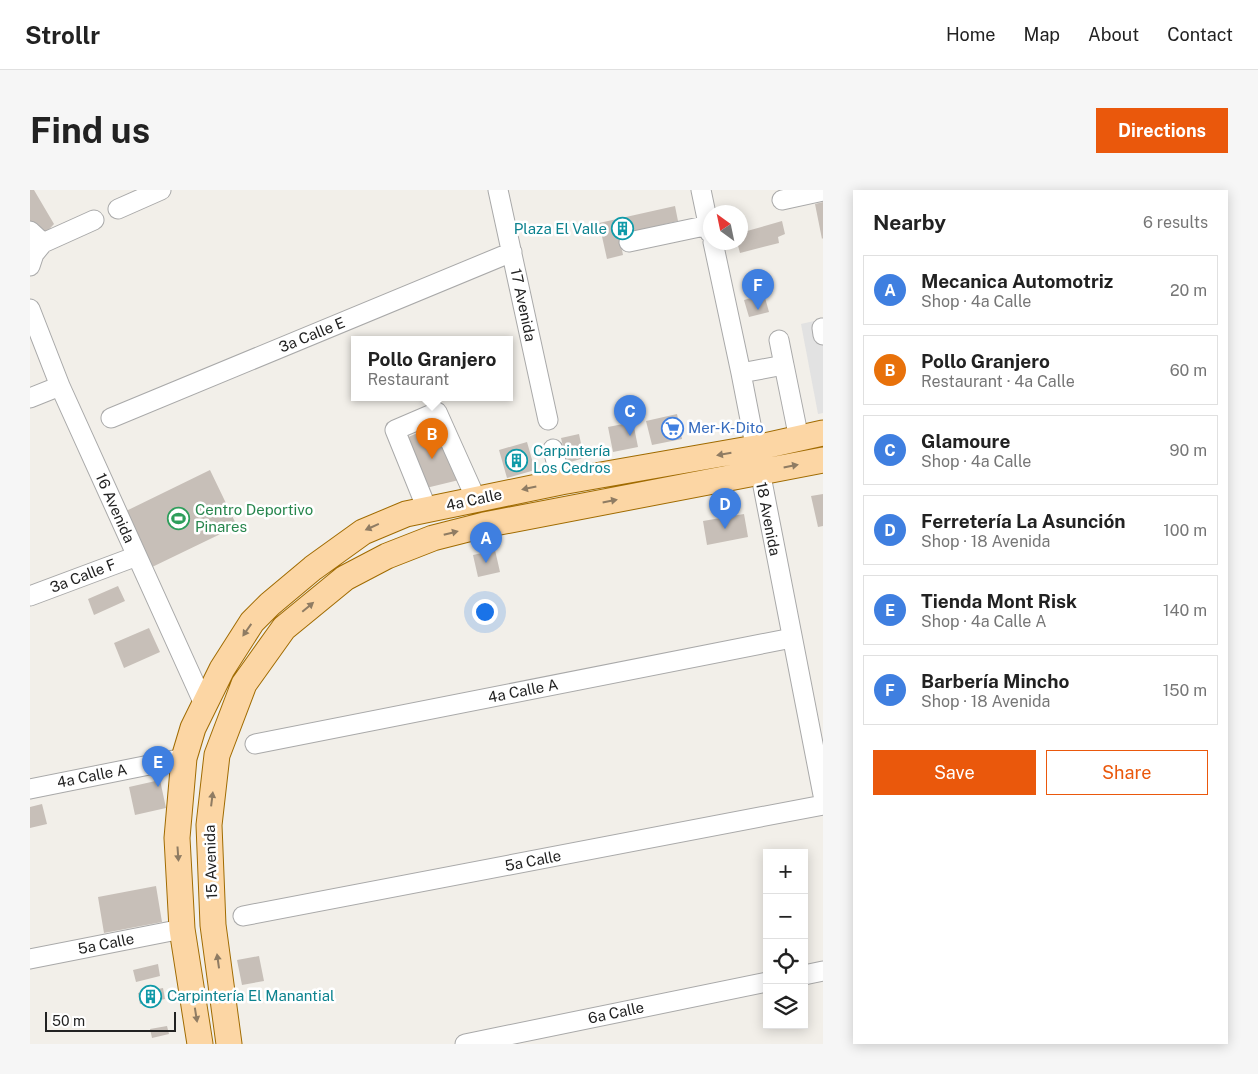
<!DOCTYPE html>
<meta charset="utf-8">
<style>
body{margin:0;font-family:"Public Sans",sans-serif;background:#f6f6f6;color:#222}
.controls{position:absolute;right:15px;bottom:15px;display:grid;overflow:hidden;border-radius:0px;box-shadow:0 2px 12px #0003}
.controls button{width:45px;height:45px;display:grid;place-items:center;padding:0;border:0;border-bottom:1px solid #e0e0e0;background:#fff;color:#222;font:25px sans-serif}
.compass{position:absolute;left:673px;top:15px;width:45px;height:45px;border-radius:50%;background:#fff;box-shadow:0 2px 12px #0003;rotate:327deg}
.scale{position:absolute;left:15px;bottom:12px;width:131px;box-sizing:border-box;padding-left:5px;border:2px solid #222;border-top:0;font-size:14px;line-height:18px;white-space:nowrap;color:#222;-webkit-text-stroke:4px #fff;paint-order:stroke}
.you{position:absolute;left:454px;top:421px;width:18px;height:18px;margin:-12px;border:4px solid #fff;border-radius:50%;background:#1a73e8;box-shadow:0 0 0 8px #1a73e833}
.badge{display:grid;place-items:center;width:32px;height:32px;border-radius:50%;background:#ea580c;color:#fff;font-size:16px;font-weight:700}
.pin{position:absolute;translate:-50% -41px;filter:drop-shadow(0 1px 2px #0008)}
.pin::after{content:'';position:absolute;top:26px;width:18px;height:15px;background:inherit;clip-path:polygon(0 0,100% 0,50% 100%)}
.popup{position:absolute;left:321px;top:146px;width:162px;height:65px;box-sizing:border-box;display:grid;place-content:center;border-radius:0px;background:#fff;filter:drop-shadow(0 1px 4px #0005);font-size:16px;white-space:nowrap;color:#767676}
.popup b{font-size:19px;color:#222}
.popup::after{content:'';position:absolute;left:50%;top:100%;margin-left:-10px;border:10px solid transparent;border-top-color:#fff}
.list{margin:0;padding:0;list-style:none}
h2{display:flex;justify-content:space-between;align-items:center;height:65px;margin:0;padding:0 20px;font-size:21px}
h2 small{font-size:16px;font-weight:400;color:#767676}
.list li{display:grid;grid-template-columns:32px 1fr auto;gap:15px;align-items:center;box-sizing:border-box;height:70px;margin:0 10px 10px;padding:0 10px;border:1px solid #e0e0e0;border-radius:0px}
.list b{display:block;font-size:19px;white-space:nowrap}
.list p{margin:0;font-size:16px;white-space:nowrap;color:#767676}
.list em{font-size:16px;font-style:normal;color:#767676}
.actions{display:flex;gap:10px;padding:15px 20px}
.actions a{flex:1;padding:11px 0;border:1px solid #ea580c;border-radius:0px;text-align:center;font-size:18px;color:#ea580c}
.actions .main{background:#ea580c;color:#fff}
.icon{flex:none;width:28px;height:28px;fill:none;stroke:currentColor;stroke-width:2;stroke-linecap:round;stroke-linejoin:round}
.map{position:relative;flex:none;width:793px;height:854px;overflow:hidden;border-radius:0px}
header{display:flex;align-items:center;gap:30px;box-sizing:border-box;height:70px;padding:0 25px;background:#fff;border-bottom:1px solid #e0e0e0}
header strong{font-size:24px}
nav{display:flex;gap:28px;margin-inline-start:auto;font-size:18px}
.intro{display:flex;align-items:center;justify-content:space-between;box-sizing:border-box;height:120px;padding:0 30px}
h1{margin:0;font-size:35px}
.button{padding:12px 22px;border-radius:0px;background:#ea580c;color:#fff;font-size:18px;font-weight:700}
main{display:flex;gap:30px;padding:0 30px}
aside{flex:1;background:#fff;border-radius:0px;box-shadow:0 2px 12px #0003}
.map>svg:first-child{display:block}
</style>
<header>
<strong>Strollr</strong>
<nav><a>Home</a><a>Map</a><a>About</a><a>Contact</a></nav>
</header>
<div class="intro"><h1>Find us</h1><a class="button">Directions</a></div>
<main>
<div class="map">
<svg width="793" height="854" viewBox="0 0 793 854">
<rect width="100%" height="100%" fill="#f2efe9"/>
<!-- parking -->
<path fill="#e2e2e2" d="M793,129V223L788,224L771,134Z"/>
<!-- building -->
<path fill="#c7bfb8" d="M0,0H4L24,34L12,47L0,34Z
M793,12V48L792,49L785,14Z
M645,16L648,31L589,45L593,65L577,69L569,33Z
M752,31L755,44L748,47L749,53L710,63L707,52H710V43Z
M734,104L739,122L719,127L714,110Z
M647,224L652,249L622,255L616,231Z
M603,232L608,257L583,262L578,237Z
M405,235L429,290L396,298L374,249Z
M549,244L554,268L537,273L531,248Z
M497,252L505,280L477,288L469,260Z
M180,280L207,336L118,379L92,323Z
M793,304V336L788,337L781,306Z
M714,324L718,347L677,355L673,331Z
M465,360L470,382L448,387L443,365Z
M88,396L95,411L64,425L58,409Z
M119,438L130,462L94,478L84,453Z
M130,590L136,618L105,625L99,597Z
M12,614L17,634L0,638V617Z
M126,696L132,732L74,743L68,707Z
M229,766L234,791L212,795L207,770Z
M128,774L130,786L106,792L103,780Z
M133,798L135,809L110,814L108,803Z
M137,836L139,844L122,848L120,839Z"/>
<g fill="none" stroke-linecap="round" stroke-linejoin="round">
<defs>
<path id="minor" d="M468,0L518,230
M671,0L680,43
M752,10L793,1
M88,19L131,0
M0,41L13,53
M599,52L679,35
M683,52L711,183L793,605
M0,76L4,64L13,53L64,30
M0,119L30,196L174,514
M792,138L793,145
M749,150L754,175
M711,183L754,175L769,249
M0,208L30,196
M81,228L482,62
M523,259L531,292
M397,319L365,240L407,222L446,309
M0,406L107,366
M225,554L762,448
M0,599L154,568
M213,726L793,615
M0,769L152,739
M774,785L793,781
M435,854L737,792"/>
<path id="major" d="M170,854L152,739L147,648L154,568L163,538L192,479L222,432L240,414L283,378L333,342L376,324L531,292L725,258L793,243
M199,854L183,735L179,635L187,565L214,494L254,438L315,388L357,366L403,348L454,335L793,270"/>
</defs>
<!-- minor casing -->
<use href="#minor" stroke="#a9a9a9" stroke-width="21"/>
<!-- major casing -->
<use href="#major" stroke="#a06b00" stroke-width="27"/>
<!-- minor -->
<use href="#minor" stroke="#fff" stroke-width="19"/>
<!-- major -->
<use href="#major" stroke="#fcd6a4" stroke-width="25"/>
</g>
<!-- one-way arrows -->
<defs><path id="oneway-solid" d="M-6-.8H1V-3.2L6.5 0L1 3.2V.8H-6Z" transform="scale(1.25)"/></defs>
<g fill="#8f7c63">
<use href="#oneway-solid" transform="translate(694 264) rotate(170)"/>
<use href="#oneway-solid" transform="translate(761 276) rotate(-11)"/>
<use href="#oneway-solid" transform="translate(499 298) rotate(168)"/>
<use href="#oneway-solid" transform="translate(580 311) rotate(-11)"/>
<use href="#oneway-solid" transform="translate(342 337) rotate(156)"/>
<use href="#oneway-solid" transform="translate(421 343) rotate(-14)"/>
<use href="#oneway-solid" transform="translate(278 417) rotate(-40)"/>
<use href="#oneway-solid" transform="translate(217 440) rotate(125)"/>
<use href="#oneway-solid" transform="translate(182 609) rotate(-83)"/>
<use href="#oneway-solid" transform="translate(148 664) rotate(86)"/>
<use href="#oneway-solid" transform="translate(188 771) rotate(-98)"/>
<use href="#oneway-solid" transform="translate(166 825) rotate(81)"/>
</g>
<!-- icons -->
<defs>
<symbol id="building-ring" viewBox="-11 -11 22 22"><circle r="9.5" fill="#fff" stroke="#0f9aa8" stroke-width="1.5"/><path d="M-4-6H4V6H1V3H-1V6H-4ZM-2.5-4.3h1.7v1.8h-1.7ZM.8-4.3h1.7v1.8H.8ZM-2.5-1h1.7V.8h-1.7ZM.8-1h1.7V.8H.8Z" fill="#0f9aa8"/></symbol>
<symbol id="supermarket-ring" viewBox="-11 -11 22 22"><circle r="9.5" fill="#fff" stroke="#3f7fe0" stroke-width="1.5"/><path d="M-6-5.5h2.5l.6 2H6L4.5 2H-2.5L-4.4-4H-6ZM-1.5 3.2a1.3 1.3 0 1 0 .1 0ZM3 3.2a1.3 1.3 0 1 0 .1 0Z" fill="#3f7fe0"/></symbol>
<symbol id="stadium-ring" viewBox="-11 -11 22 22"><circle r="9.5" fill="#fff" stroke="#2e9e5b" stroke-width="1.5"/><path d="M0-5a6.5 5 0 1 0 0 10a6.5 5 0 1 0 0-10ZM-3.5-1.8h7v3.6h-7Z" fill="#2e9e5b"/></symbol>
</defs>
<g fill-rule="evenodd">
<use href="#building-ring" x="580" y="26" width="25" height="25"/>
<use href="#supermarket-ring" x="630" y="226" width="25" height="25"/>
<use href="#building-ring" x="474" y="258" width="25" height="25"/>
<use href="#stadium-ring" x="136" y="316" width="25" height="25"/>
<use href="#building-ring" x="108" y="794" width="25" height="25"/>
</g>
<g text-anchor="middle" stroke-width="5" stroke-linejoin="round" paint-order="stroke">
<!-- culture labels -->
<g font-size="15" fill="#0d838f" stroke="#fff" text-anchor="start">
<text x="577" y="44" text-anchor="end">Plaza El Valle</text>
<text x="503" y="266">Carpintería<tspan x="503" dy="17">Los Cedros</tspan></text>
<text x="137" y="811">Carpintería El Manantial</text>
</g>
<!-- street labels -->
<g font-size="15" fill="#222" stroke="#fff">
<text transform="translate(493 115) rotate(78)" y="5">17 Avenida</text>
<text transform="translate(282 145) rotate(-22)" y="5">3a Calle E</text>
<text transform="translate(444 310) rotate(-12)" y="5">4a Calle</text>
<text transform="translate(85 318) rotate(66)" y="5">16 Avenida</text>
<text transform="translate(738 329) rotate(79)" y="5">18 Avenida</text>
<text transform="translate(53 386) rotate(-21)" y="5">3a Calle F</text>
<text transform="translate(493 501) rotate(-11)" y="5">4a Calle A</text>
<text transform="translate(62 586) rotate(-11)" y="5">4a Calle A</text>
<text transform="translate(503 671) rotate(-11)" y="5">5a Calle</text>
<text transform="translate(181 672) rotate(-92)" y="5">15 Avenida</text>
<text transform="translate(76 754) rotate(-11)" y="5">5a Calle</text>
<text transform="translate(586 823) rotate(-12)" y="5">6a Calle</text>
</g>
<!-- shop labels -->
<g font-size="15" fill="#366cbe" stroke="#fff" text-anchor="start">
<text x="658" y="243">Mer-K-Dito</text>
</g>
<!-- leisure labels -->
<g font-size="15" fill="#27864d" stroke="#fff" text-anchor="start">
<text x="165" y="325">Centro Deportivo<tspan x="165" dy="17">Pinares</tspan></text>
</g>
</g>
</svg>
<div class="controls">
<button>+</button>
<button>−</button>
<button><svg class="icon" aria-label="locate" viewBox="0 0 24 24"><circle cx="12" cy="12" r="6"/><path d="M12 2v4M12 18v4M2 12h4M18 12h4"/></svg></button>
<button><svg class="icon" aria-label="layers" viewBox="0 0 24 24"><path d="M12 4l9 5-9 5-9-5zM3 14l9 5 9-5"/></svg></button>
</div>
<svg class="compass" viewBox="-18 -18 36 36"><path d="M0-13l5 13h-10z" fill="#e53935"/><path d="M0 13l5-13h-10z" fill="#767676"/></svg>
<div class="scale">50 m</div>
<div class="you"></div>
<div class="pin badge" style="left:456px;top:373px;background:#3f7fe0">A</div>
<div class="pin badge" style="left:402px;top:269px;background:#e8710a">B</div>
<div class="popup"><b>Pollo Granjero</b>Restaurant</div>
<div class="pin badge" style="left:600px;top:246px;background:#3f7fe0">C</div>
<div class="pin badge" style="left:695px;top:339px;background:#3f7fe0">D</div>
<div class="pin badge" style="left:128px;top:597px;background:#3f7fe0">E</div>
<div class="pin badge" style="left:728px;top:120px;background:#3f7fe0">F</div>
</div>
<aside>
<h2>Nearby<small>6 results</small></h2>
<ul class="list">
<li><span class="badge" style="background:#3f7fe0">A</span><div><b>Mecanica Automotriz</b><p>Shop · 4a Calle</p></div><em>20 m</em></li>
<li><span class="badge" style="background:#e8710a">B</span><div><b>Pollo Granjero</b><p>Restaurant · 4a Calle</p></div><em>60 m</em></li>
<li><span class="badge" style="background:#3f7fe0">C</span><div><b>Glamoure</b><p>Shop · 4a Calle</p></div><em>90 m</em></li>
<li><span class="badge" style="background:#3f7fe0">D</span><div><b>Ferretería La Asunción</b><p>Shop · 18 Avenida</p></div><em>100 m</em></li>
<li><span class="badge" style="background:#3f7fe0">E</span><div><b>Tienda Mont Risk</b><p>Shop · 4a Calle A</p></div><em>140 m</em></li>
<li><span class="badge" style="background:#3f7fe0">F</span><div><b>Barbería Mincho</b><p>Shop · 18 Avenida</p></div><em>150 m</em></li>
</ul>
<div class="actions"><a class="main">Save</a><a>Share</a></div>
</aside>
</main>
